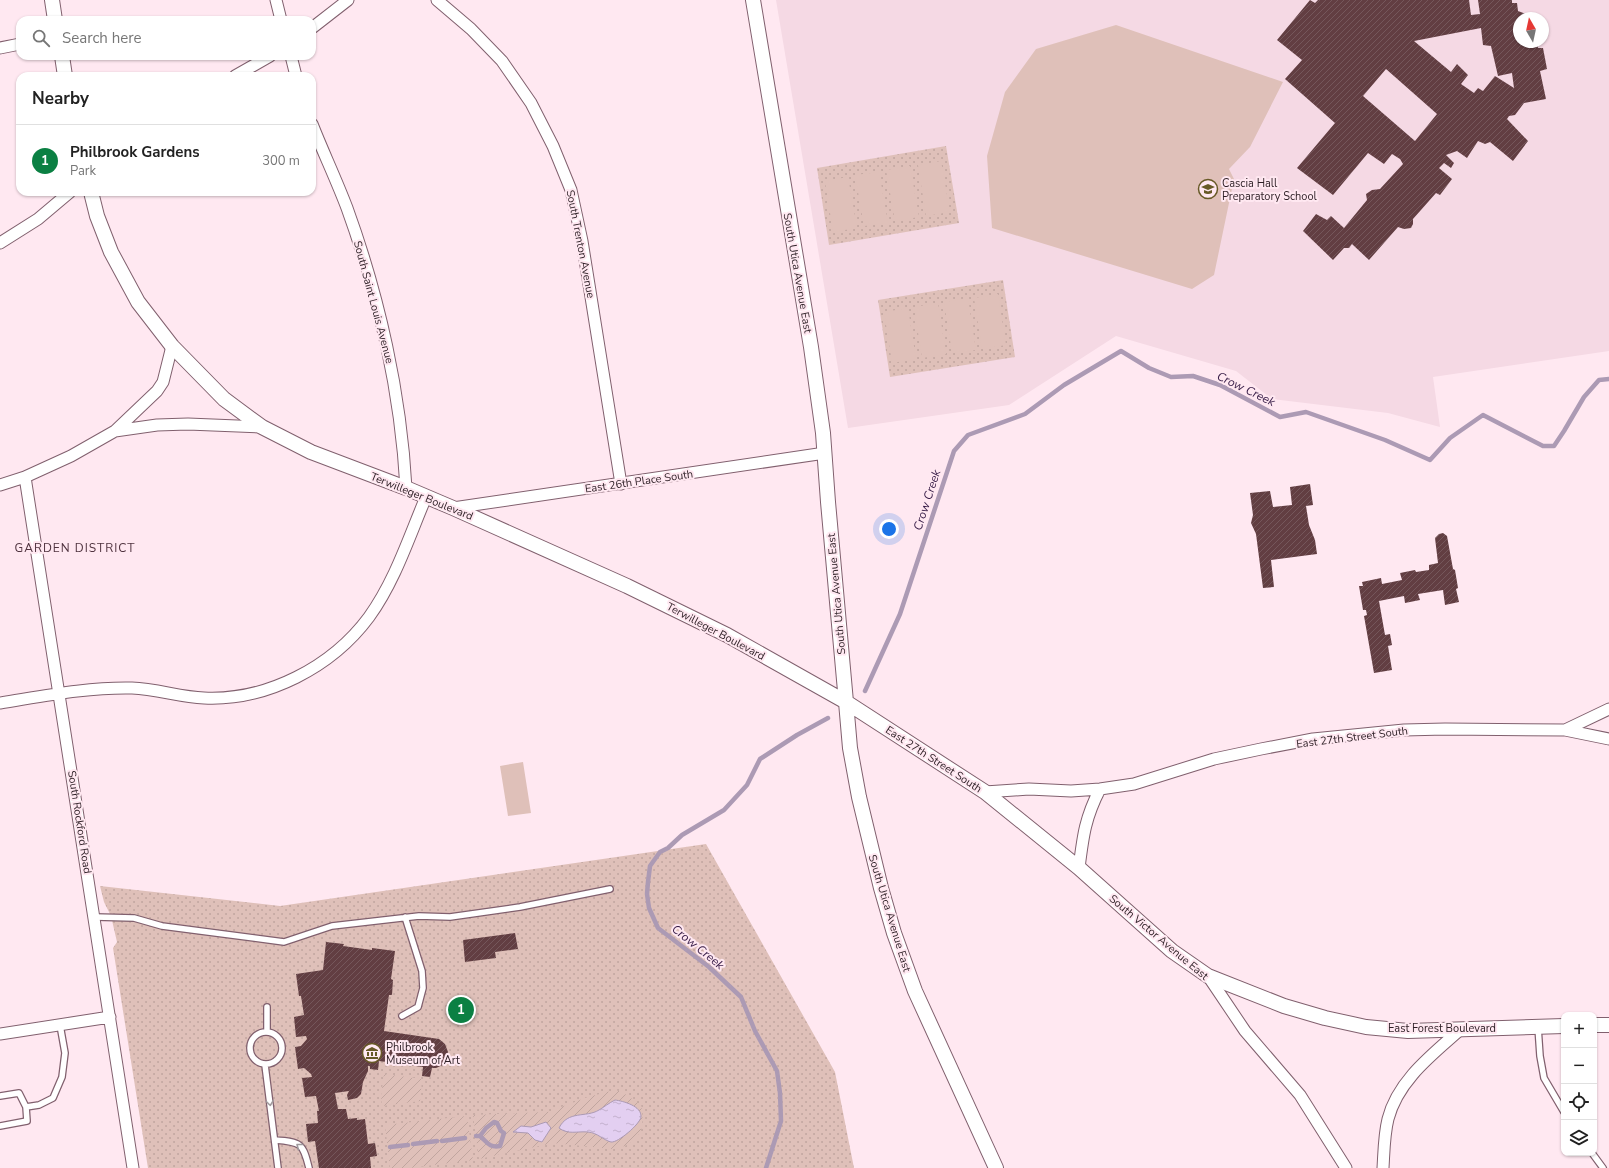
<!DOCTYPE html>
<meta charset="utf-8">
<style>
body{margin:0;font-family:"Nunito Sans",sans-serif;background:#f6f6f6;color:#222}
.controls{position:absolute;right:12px;bottom:12px;display:grid;overflow:hidden;border-radius:8px;box-shadow:0 1px 3px #0004}
.controls button{width:36px;height:36px;display:grid;place-items:center;padding:0;border:0;border-bottom:1px solid #e0e0e0;background:#fff;color:#222;font:20px sans-serif}
.compass{position:absolute;left:1513px;top:12px;width:36px;height:36px;border-radius:50%;background:#fff;box-shadow:0 1px 3px #0004;rotate:351deg}
.you{position:absolute;left:889px;top:529px;width:14px;height:14px;margin:-10px;border:3px solid #fff;border-radius:50%;background:#1a73e8;box-shadow:0 0 0 6px #1a73e833}
.badge{display:grid;place-items:center;width:26px;height:26px;border-radius:50%;background:#0b8043;color:#fff;font-size:13px;font-weight:700}
.pin{position:absolute;translate:-50% -50%;border:2px solid #fff;box-shadow:0 1px 4px #0006}
.list{margin:0;padding:0;list-style:none}
h2{display:flex;justify-content:space-between;align-items:center;height:52px;margin:0;padding:0 16px;font-size:17px}
h2 small{font-size:13px;font-weight:400;color:#767676}
.list li{display:grid;grid-template-columns:26px 1fr auto;gap:12px;align-items:center;box-sizing:border-box;height:72px;padding:0 16px;border-top:1px solid #e0e0e0}
.list b{display:block;font-size:15px;white-space:nowrap}
.list p{margin:0;font-size:13px;white-space:nowrap;color:#767676}
.list em{font-size:13px;font-style:normal;color:#767676}
.icon{flex:none;width:22px;height:22px;fill:none;stroke:currentColor;stroke-width:2;stroke-linecap:round;stroke-linejoin:round}
.map{position:relative;flex:none;width:1609px;height:1168px;overflow:hidden}
.search{position:absolute;background:#fff;box-shadow:0 1px 3px #0004;left:16px;top:16px;width:300px;height:44px;display:flex;align-items:center;gap:10px;box-sizing:border-box;padding:0 14px;border-radius:12px;color:#767676;font-size:15px}
.panel{position:absolute;background:#fff;box-shadow:0 1px 3px #0004;left:16px;top:72px;width:300px;height:124px;border-radius:12px}
.map>svg:first-child{display:block}
</style>
<div class="map">
<svg width="1609" height="1168" viewBox="0 0 1609 1168">
<defs>
<pattern id="grass-dots" width="8" height="8" patternUnits="userSpaceOnUse"><rect width="8" height="8" fill="#dfc0b9"/><path d="M2 2h.1M6 6h.1" fill="none" stroke="#c0a59f" stroke-width="1.8" stroke-linecap="round"/></pattern>
<pattern id="garden-furrows" width="10" height="10" patternUnits="userSpaceOnUse"><rect width="10" height="10" fill="#dfc0b9"/><path d="M-1 1l2-2M0 10L10 0M9 11l2-2" fill="none" stroke="#c0a59f"/></pattern>
<pattern id="water-ripples" width="26" height="14" patternUnits="userSpaceOnUse"><rect width="26" height="14" fill="#e3cff1"/><path d="M2 4q2-2 4 0t4 0M15 11q2-2 4 0t4 0" fill="none" stroke="#c3b1ce"/></pattern>
<pattern id="building-hatch" width="6" height="6" patternUnits="userSpaceOnUse"><rect width="6" height="6" fill="#623e42"/><path d="M-1 1l2-2M0 6l6-6M5 7l2-2" fill="none" stroke="#75575b"/></pattern>
</defs>
<rect width="100%" height="100%" fill="#ffe8f1"/>
<!-- built -->
<path fill="#f5d9e4" fill-rule="evenodd" d="M776,0H1609V351L1433,377L1440,427L1388,413L1272,399L1236,371L1116,336L1009,405L848,428ZM1519,18H1543V42H1519Z"/>
<!-- grass -->
<path fill="url(#grass-dots)" d="M946,146L959,223L829,245L817,168Z
M1003,280L1015,357L890,377L878,300Z
M706,844L835,1072L854,1168H148L113,948L117,942L111,916L104,902L100,886L280,906Z"/>
<!-- garden -->
<path fill="url(#garden-furrows)" d="M384,1074L422,1079L420,1101L382,1106L381,1096Z
M615,1090L622,1092L641,1105C646,1130 639,1145 613,1149L553,1143L479,1159L473,1115L548,1112L588,1097Z
M467,1116L473,1160L410,1168H390L385,1125Z"/>
<!-- pitch -->
<path fill="#dfc0b9" d="M1116,25L1283,82L1250,147L1229,169L1234,179L1214,275L1192,289L992,228L987,156L1005,92L1036,49Z
M941,161L950,212L926,216L918,165Z
M910,166L919,217L895,221L886,170Z
M879,172L888,223L864,226L855,175Z
M848,177L857,228L833,232L825,181Z
M998,294L1006,345L982,349L974,298Z
M968,298L976,350L952,353L944,302Z
M938,303L946,354L922,358L914,307Z
M908,308L916,359L892,363L884,312Z
M523,762L531,813L508,816L500,766Z"/>
<!-- water -->
<path fill="url(#water-ripples)" stroke="#ac9ab4" d="M615,1100C623,1101 642,1106 641,1117C640,1124 618,1143 611,1142C603,1140 598,1133 588,1132C577,1131 568,1135 559,1128C568,1110 586,1118 599,1110C604,1107 609,1103 615,1100Z
M546,1122L551,1128L542,1142L535,1140L528,1133L513,1132L521,1126L531,1127Z"/>
<g fill="none" stroke-linecap="round" stroke-linejoin="round">
<!-- stream -->
<path stroke="#ac9ab4" stroke-width="4.5" d="M865,691L900,614L954,451L968,435L1025,414L1064,385L1121,351L1149,368L1171,377L1193,376L1220,385L1280,417L1306,412L1385,440L1430,460L1450,438L1483,415L1543,446H1554L1564,431L1584,397L1599,380L1609,379
M476,1136H480C487,1142 489,1148 500,1146L504,1133L501,1131L497,1123L494,1122L486,1128L480,1136
M442,1141L465,1138
M413,1144L437,1141
M390,1147L408,1145
M766,1168L781,1121L780,1093L777,1071L755,1031L741,997L709,967L658,928L649,908L647,894L648,882L650,866L660,852L668,848L682,835L724,810L747,785L760,759L797,735L828,718"/>
</g>
<!-- building -->
<path fill="url(#building-hatch)" fill-rule="evenodd" d="M1310,0L1315,3L1318,0H1469L1471,15L1480,14L1478,0H1512V3H1517L1518,11L1526,14L1527,18H1519V42H1537L1538,48H1543L1547,69L1540,71L1546,99L1524,103L1515,115L1509,116L1507,119L1528,141L1513,161L1490,142L1485,144L1478,141L1467,158L1457,151L1446,155L1454,163L1451,168L1444,163L1439,168L1452,179L1440,195L1436,193L1413,219V224L1411,228L1404,229L1398,227L1369,260L1352,244L1349,248H1344L1333,260L1303,231L1316,214L1327,220L1331,216L1344,228L1367,200L1366,194L1372,190L1380,189L1403,164L1400,159L1392,154L1384,164L1368,153L1333,195L1297,168L1335,123L1285,79L1302,60L1277,40ZM1481,28L1483,45L1491,46L1498,76L1512,73L1514,88L1495,76L1483,91L1478,88L1474,93L1461,84L1468,75L1457,64L1451,72L1414,41ZM1386,69L1437,114L1415,141L1363,96Z
M1310,484L1313,505L1306,506L1309,525L1315,540L1317,554L1271,560L1274,587L1263,588L1256,534L1251,523L1253,515L1250,493L1270,491L1273,507L1292,505L1290,487Z
M1443,533L1447,536L1453,569L1455,570L1458,588L1456,589L1459,602L1445,605L1443,590L1418,594L1420,600L1405,603L1404,596L1379,601L1385,635L1390,634L1392,645L1388,646L1392,670L1374,673L1364,616L1367,615L1366,610H1363L1359,586H1363L1362,582L1381,578L1382,584L1402,580L1400,573L1415,570L1416,572L1429,570V565L1438,563L1435,538L1439,534Z
M515,933L518,949L495,952L496,958L465,962L463,940Z
M326,942L344,944L343,946L372,950V948L395,951L391,979L393,980L392,995H389L384,1031L439,1039L445,1044L448,1052L447,1059L443,1065L436,1068H432L430,1077L422,1076L423,1067L379,1061L378,1070L370,1069V1066H368V1071L363,1082L361,1094L357,1098L348,1100L347,1095L349,1091L335,1093L338,1109H346L348,1119L357,1118V1120L365,1119L368,1144L375,1143L377,1156L370,1157L371,1168H319L315,1141L308,1142L306,1124L318,1123L317,1111H319L316,1096L305,1097L302,1078L312,1077L311,1074L304,1068L298,1069L295,1047L301,1046L307,1039L306,1036L296,1037L294,1017L304,1015L301,996H299L296,974L323,970Z"/>
<g fill="none" stroke-linecap="round" stroke-linejoin="round">
<defs>
<path id="service" d="M95,917L134,918L162,926L284,942L332,926L419,916L450,917L520,907L610,889
M402,1016L418,1007L423,988L422,971L405,917
M1538,1027L1540,1056L1544,1078L1564,1112
M250 1048a16 16 0 1 1 32 0a16 16 0 1 1-32 0Z
M267,1032V1007
M265,1065L278,1168
M0,1096L19,1093L26,1107L27,1121L0,1126
M26,1107L39,1105L53,1098L62,1077L65,1053L60,1025
M275,1140C301,1142 303,1143 309,1168
M1592,1153L1603,1168"/>
<path id="minor" d="M276,0L281,20
M437,0L471,29L502,61L531,103L553,146L571,190L582,241L621,484
M312,28L348,0
M0,48L20,44
M291,56L296,76
M235,76L270,56
M312,124C323,152 336,179 347,208C379,296 401,394 406,488
M0,243L38,219L70,192
M115,431L157,425L188,424L262,427
M25,477L133,1168
M0,485L25,477L71,456L115,431L157,391L163,382L172,346
M453,508L825,453
M0,703C44,696 88,687 132,688C157,689 180,697 204,698C267,701 332,667 369,617C395,581 409,537 426,497
M1565,730L1609,709
M985,792L1029,789L1071,791L1100,789L1134,784L1214,759L1261,749L1313,739L1404,730L1445,729L1565,730L1609,739
M1079,868C1083,836 1085,818 1100,789
M1208,976L1245,1031L1300,1095L1346,1168
M0,1034L110,1017
M1383,1168C1384,1152 1384,1135 1388,1119C1398,1080 1433,1054 1461,1029"/>
<path id="tertiary" d="M52,0L55,20
M753,0L811,347L823,433L828,502L846,702L850,748L859,797L881,888L894,933L915,991L996,1168
M62,56L65,76
M91,192L97,216L111,252L138,302L172,346L224,399L262,427L311,452L406,488L453,508L627,586L727,635L846,702L985,792L1079,868L1172,951L1208,976L1284,1006L1325,1018L1366,1027L1408,1031L1564,1026
M1594,1025H1609"/>
</defs>
<!-- service casing -->
<use href="#service" stroke="#81606e" stroke-width="8"/>
<!-- minor casing -->
<use href="#minor" stroke="#81606e" stroke-width="13"/>
<!-- tertiary casing -->
<use href="#tertiary" stroke="#81606e" stroke-width="16"/>
<!-- service -->
<use href="#service" stroke="#fff" stroke-width="5.5"/>
<!-- minor -->
<use href="#minor" stroke="#fff" stroke-width="11"/>
<!-- tertiary -->
<use href="#tertiary" stroke="#fff" stroke-width="14"/>
</g>
<!-- one-way arrows -->
<defs><path id="oneway-chevron" d="M-2-3.5L2.5 0L-2 3.5" fill="none" stroke-width="1.6" stroke-linecap="round" stroke-linejoin="round"/></defs>
<g stroke="#a09a9d">
<use href="#oneway-chevron" transform="translate(270 1103) rotate(82)"/>
<use href="#oneway-chevron" transform="translate(299 1146) rotate(-142)"/>
</g>
<!-- icons -->
<defs>
<symbol id="school-ring" viewBox="-11 -11 22 22"><circle r="9.5" fill="#ffe8f1" stroke="#675926" stroke-width="1.5"/><path d="M0-5L7-2L0 1L-7-2ZM-4 1L0 2.5L4 1V4Q0 6-4 4Z" fill="#675926"/></symbol>
<symbol id="museum-ring" viewBox="-11 -11 22 22"><circle r="9.5" fill="#ffe8f1" stroke="#675926" stroke-width="1.5"/><path d="M0-6L6-3V-2H-6V-3ZM-5-1h2V3h-2ZM-1-1h2V3h-2ZM3-1h2V3H3ZM-6 4H6V6H-6Z" fill="#675926"/></symbol>
</defs>
<g fill-rule="evenodd">
<use href="#school-ring" x="1197" y="178" width="22" height="22"/>
<use href="#museum-ring" x="361" y="1042" width="22" height="22"/>
</g>
<g text-anchor="middle" stroke-width="4" stroke-linejoin="round" paint-order="stroke">
<!-- poi labels -->
<g font-size="11" fill="#2d1f25" stroke="#ffe8f1" text-anchor="start">
<text x="1222" y="187">Cascia Hall<tspan x="1222" dy="13">Preparatory School</tspan></text>
<text x="386" y="1051">Philbrook<tspan x="386" dy="13">Museum of Art</tspan></text>
</g>
<!-- street labels -->
<g font-size="11" fill="#2d1f25" stroke="#ffe8f1">
<text transform="translate(581 244) rotate(79)" y="4">South Trenton Avenue</text>
<text transform="translate(798 273) rotate(80)" y="4">South Utica Avenue East</text>
<text transform="translate(374 302) rotate(75)" y="4">South Saint Louis Avenue</text>
<text transform="translate(639 481) rotate(-8)" y="4">East 26th Place South</text>
<text transform="translate(422 496) rotate(22)" y="4">Terwilleger Boulevard</text>
<text transform="translate(836 594) rotate(-95)" y="4">South Utica Avenue East</text>
<text transform="translate(716 631) rotate(28)" y="4">Terwilleger Boulevard</text>
<text transform="translate(1352 737) rotate(-7)" y="4">East 27th Street South</text>
<text transform="translate(934 759) rotate(33)" y="4">East 27th Street South</text>
<text transform="translate(80 822) rotate(81)" y="4">South Rockford Road</text>
<text transform="translate(890 913) rotate(73)" y="4">South Utica Avenue East</text>
<text transform="translate(1159 937) rotate(40)" y="4">South Victor Avenue East</text>
<text x="1442" y="1032">East Forest Boulevard</text>
</g>
<!-- water labels -->
<g font-size="12" font-style="italic" fill="#371c47" stroke="#ffe8f1">
<text transform="translate(1246 389) rotate(26)" y="4">Crow Creek</text>
<text transform="translate(927 500) rotate(-72)" y="4">Crow Creek</text>
<text transform="translate(698 947) rotate(39)" y="4">Crow Creek</text>
</g>
<!-- neighbourhood labels -->
<g font-size="12" letter-spacing="1" fill="#4f323e" stroke="#ffe8f1">
<text x="75" y="552">GARDEN DISTRICT</text>
</g>
</g>
</svg>
<div class="controls">
<button>+</button>
<button>−</button>
<button><svg class="icon" aria-label="locate" viewBox="0 0 24 24"><circle cx="12" cy="12" r="6"/><path d="M12 2v4M12 18v4M2 12h4M18 12h4"/></svg></button>
<button><svg class="icon" aria-label="layers" viewBox="0 0 24 24"><path d="M12 4l9 5-9 5-9-5zM3 14l9 5 9-5"/></svg></button>
</div>
<svg class="compass" viewBox="-18 -18 36 36"><path d="M0-13l5 13h-10z" fill="#e53935"/><path d="M0 13l5-13h-10z" fill="#767676"/></svg>
<div class="you"></div>
<div class="pin badge" style="left:461px;top:1010px">1</div>
<div class="search"><svg class="icon" aria-label="search" viewBox="0 0 24 24"><circle cx="10" cy="10" r="6"/><path d="M15 15l6 6"/></svg>Search here</div>
<section class="panel">
<h2>Nearby<small></small></h2>
<ul class="list">
<li><span class="badge">1</span><div><b>Philbrook Gardens</b><p>Park</p></div><em>300 m</em></li>
</ul>
</section>
</div>
